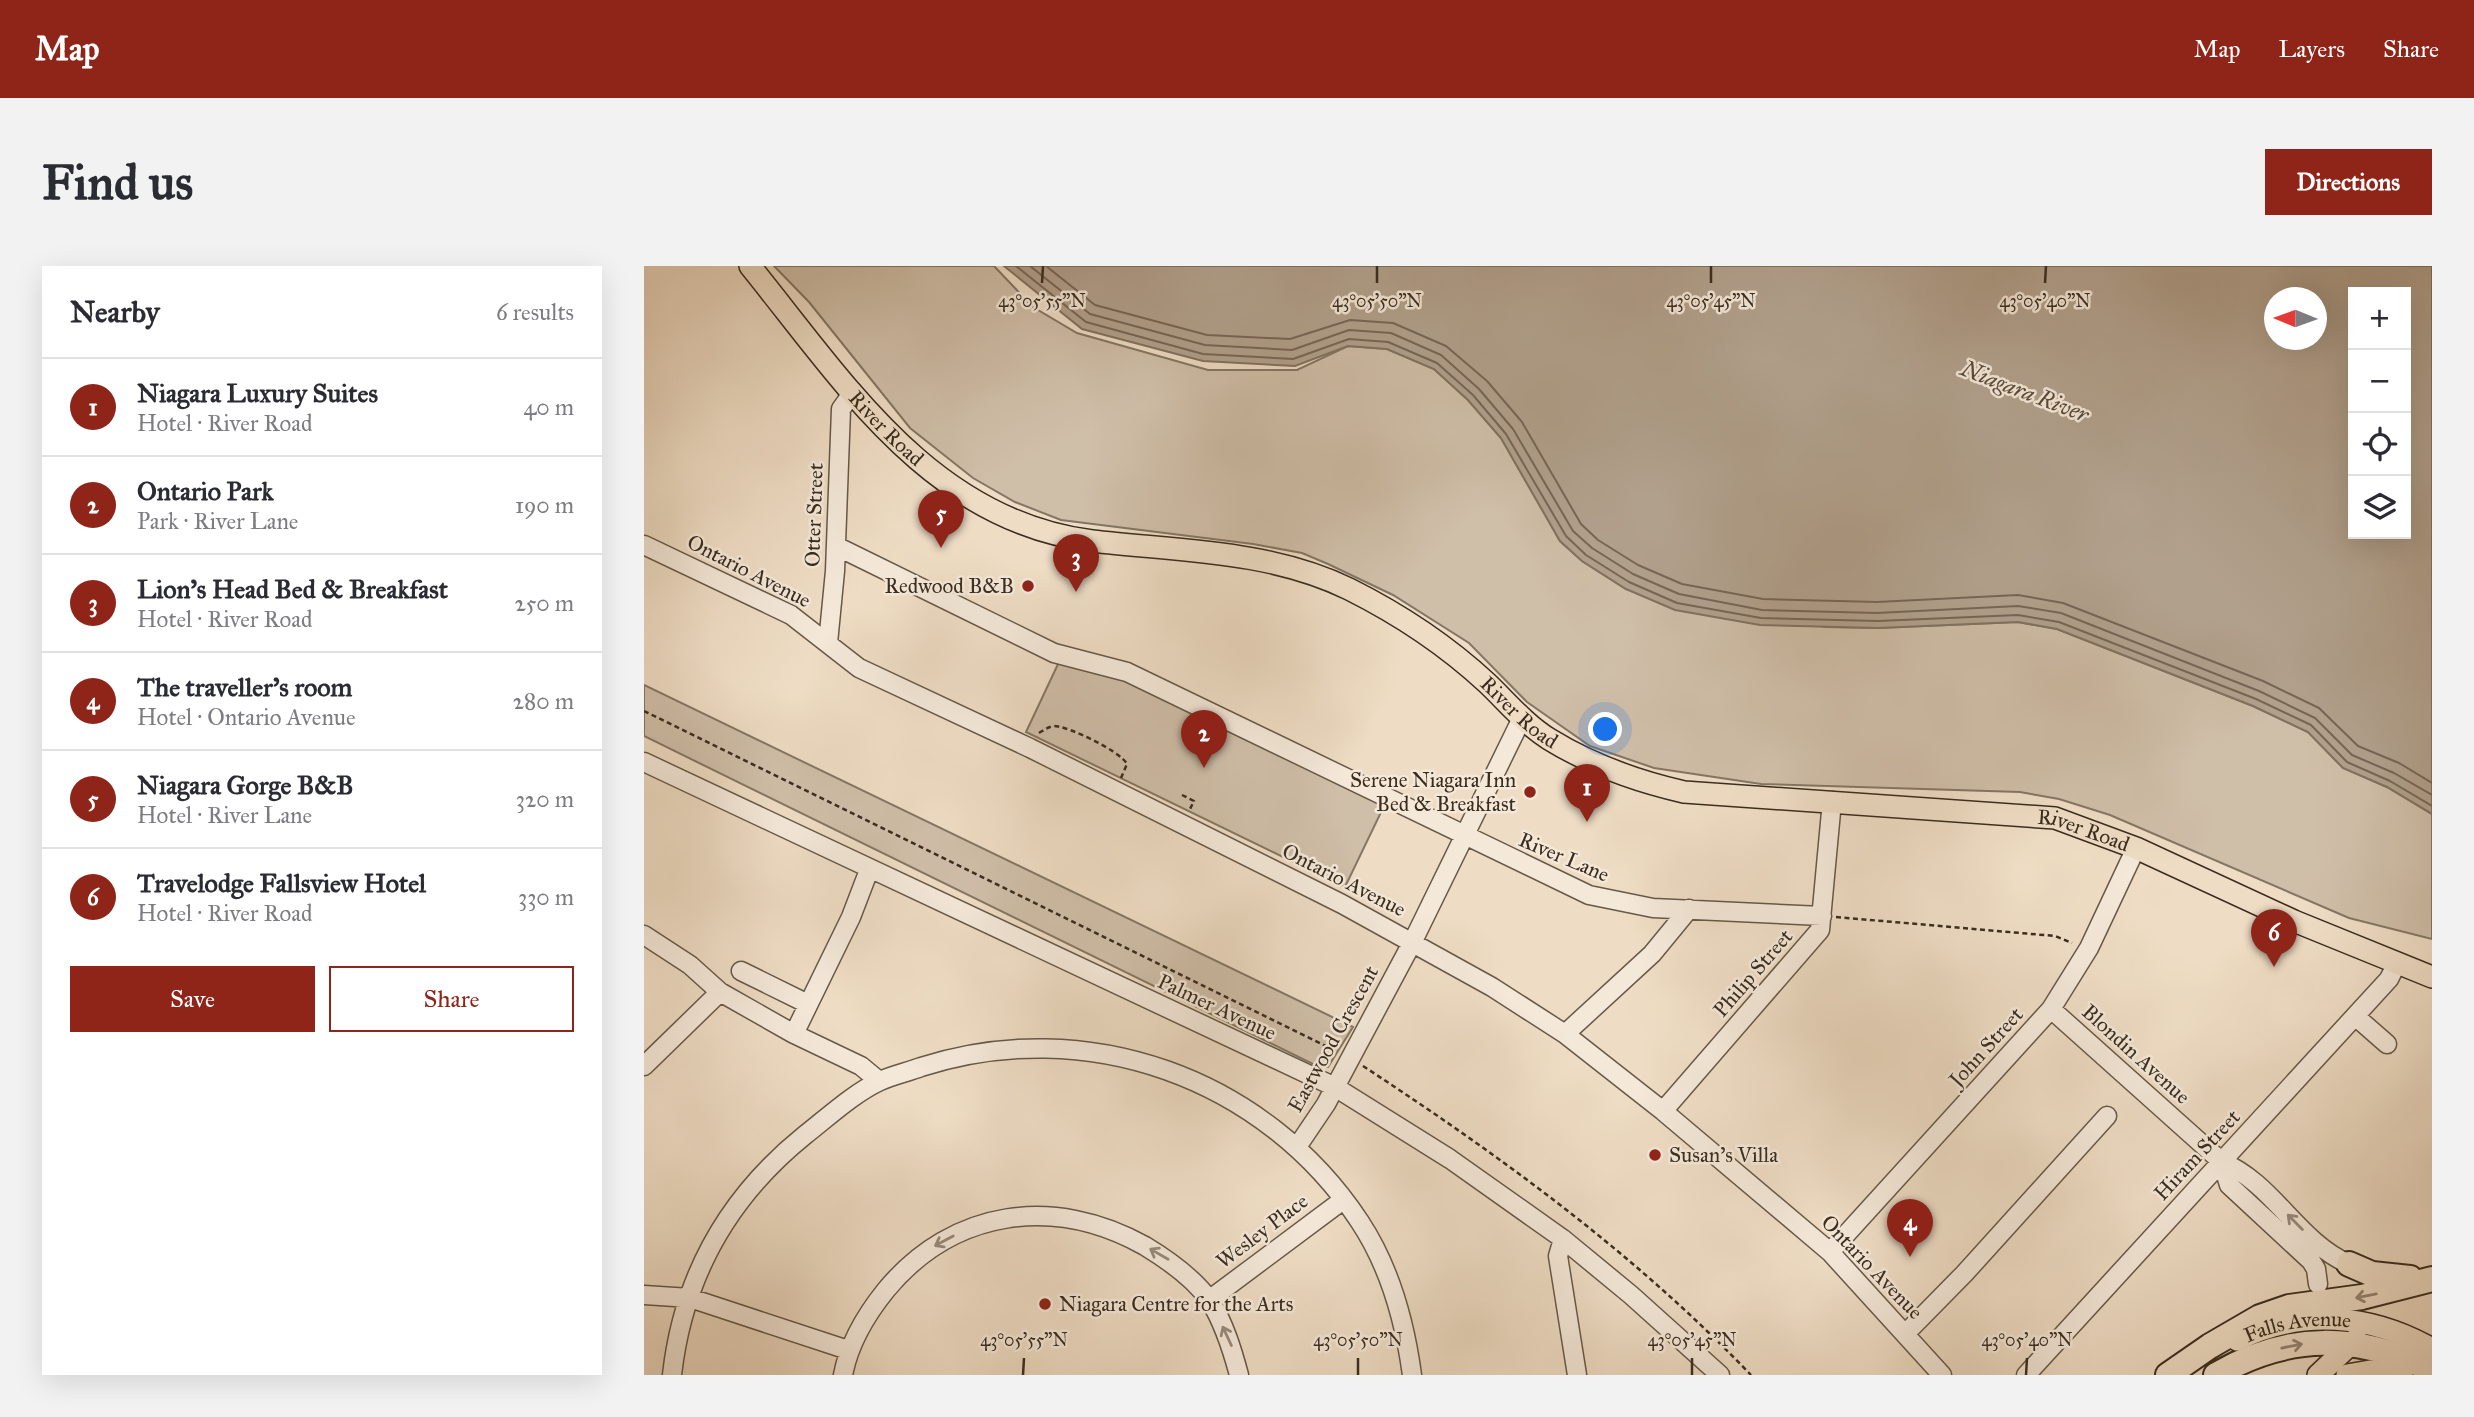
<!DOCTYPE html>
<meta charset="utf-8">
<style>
body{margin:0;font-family:"IM FELL Great Primer",serif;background:#f2f2f3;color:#2b2b33}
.controls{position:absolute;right:21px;top:21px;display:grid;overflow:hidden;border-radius:0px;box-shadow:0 7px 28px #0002}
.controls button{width:63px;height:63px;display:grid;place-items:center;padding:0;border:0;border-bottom:2px solid #e1e1e2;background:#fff;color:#2b2b33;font:35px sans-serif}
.compass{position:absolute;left:1620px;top:21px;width:63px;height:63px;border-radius:50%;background:#fff;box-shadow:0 7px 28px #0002;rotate:271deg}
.you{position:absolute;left:962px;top:464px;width:24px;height:24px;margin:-18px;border:5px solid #fff;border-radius:50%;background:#1a73e8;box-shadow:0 0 0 10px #1a73e833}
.badge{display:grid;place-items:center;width:46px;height:46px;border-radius:50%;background:#8f2418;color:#fff;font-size:23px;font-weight:700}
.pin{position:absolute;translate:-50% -58px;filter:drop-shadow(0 2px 4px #0008)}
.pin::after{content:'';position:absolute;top:37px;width:24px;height:21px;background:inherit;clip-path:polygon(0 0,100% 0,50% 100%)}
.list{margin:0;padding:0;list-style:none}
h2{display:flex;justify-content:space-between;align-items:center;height:91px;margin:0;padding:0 28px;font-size:30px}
h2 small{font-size:23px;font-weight:400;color:#7c7c81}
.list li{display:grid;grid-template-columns:46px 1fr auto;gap:21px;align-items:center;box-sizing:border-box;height:98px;padding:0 28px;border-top:2px solid #e1e1e2}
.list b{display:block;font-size:26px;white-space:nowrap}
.list p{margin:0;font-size:23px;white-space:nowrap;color:#7c7c81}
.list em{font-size:23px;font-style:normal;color:#7c7c81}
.actions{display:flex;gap:14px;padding:21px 28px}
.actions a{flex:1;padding:16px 0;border:2px solid #8f2418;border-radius:0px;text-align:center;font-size:24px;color:#8f2418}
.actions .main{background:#8f2418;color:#fff}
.icon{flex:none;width:38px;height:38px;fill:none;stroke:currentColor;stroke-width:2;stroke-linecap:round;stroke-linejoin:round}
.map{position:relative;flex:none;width:1788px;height:1109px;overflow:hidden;border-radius:0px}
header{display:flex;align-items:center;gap:42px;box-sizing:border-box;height:98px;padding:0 35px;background:#8f2418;color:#fff}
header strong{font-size:33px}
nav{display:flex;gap:38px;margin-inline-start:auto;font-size:24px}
.intro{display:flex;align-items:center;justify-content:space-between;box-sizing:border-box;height:168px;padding:0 42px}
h1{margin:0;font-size:49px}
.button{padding:18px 32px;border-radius:0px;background:#8f2418;color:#fff;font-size:24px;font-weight:700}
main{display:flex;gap:42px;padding:0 42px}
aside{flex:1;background:#fff;border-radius:0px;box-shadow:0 7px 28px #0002}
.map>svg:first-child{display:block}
</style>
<header>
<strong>Map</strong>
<nav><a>Map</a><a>Layers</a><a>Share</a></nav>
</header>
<div class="intro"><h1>Find us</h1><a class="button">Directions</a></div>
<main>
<aside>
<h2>Nearby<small>6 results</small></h2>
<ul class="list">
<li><span class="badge">1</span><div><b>Niagara Luxury Suites</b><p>Hotel · River Road</p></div><em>40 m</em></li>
<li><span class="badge">2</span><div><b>Ontario Park</b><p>Park · River Lane</p></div><em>190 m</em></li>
<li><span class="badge">3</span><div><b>Lion’s Head Bed &amp; Breakfast</b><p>Hotel · River Road</p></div><em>250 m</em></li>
<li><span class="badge">4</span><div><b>The traveller's room</b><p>Hotel · Ontario Avenue</p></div><em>280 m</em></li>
<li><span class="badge">5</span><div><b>Niagara Gorge B&amp;B</b><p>Hotel · River Lane</p></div><em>320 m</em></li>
<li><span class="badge">6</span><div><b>Travelodge Fallsview Hotel</b><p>Hotel · River Road</p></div><em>330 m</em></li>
</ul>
<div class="actions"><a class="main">Save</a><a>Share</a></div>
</aside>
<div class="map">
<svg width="1788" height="1109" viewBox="0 0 1788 1109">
<rect width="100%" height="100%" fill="#eedcc4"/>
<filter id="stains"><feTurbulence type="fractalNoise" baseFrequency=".00286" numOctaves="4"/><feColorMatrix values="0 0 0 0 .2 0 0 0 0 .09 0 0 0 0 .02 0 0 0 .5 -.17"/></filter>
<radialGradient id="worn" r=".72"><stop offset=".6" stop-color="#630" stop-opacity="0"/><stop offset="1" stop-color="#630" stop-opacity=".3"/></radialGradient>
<!-- green -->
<path fill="#cfbea8" stroke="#847664" stroke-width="2" d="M130,0H350L389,41L433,67L564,104H653L704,80L743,83L790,103L824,134L857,172L916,275L938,295L982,323L1181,361L1234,362L1374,356L1413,363L1609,440L1664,466L1699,502L1743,521L1788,548V673L1705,652L1466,549L1415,533L1376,526L1117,518L1010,502L946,480L883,436L825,377L749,329L684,298L658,287L609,278L417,254L371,236L329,212L266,162L165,36Z
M415,396L471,410L741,538L701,621L382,466Z
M0,419L709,761L684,801H675L0,470Z"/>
<!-- water -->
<path fill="#b1a08c" stroke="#817260" stroke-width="2" fill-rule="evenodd" d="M360,0H1788V548L1743,521L1699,502L1664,466L1609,440L1413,363L1374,356L1234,362L1116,359L1031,344L982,323L938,295L916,275L857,172L824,134L790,103L743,83L704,80L651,100L559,95L438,63ZM1709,26H1762V268H1709ZM1630,32H1672V74H1630Z"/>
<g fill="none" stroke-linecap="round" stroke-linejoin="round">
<!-- shore -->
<path stroke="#766656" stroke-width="2" d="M372,0L442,56L559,88L649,93L705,73L744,76L793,97L829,129L862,168L922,270L942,289L985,316L1033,337L1117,352L1234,355L1374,349L1415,356L1612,433L1667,459L1703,496L1746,515L1788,540
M386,0L446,48L561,79L648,84L705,64L747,67L797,89L835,123L869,163L929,265L948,282L989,308L1035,328L1118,344L1233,347L1374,340L1417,347L1615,425L1671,452L1708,489L1750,507L1788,529
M402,0L451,39L563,69L646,73L706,54L749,57L802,80L843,115L878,156L937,258L954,274L994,299L1038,318L1119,333L1233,336L1374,329L1419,337L1619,415L1675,442L1714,480L1755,497L1788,517"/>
<defs>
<path id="minor" d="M0,279L147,349L215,402L386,482L698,638L848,721L921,768L1019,845L1186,986L1298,1109
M192,280L410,387L483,406L945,629L1009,642L1178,650
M184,377L191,305L197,143L209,126
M0,496L691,821L806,893L919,973L987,1029L1076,1109
M0,669L46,699L76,726L150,768L217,800L235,815
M97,705L164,738
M1407,743L1578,896C1629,917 1654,976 1705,998
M1711,750L1743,778
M150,768L207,651L225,604
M921,768L1008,688L1045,643
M0,800L76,726
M1019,845L1176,664L1188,535
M653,881L682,838L769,675L878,452
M1578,896L1585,919L1667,995L1672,1003L1674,1018
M919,973L914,990L933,1109
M1186,986L1407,743L1445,682L1492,582
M0,1029L46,1032L204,1084
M565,1034L699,934
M1261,1068L1320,1008L1463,850
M28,1109C39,1010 84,931 161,869C184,851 210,827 236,815C249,809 264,806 277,801C442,748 620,811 716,956C745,1000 761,1057 768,1109
M199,1109C205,1077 221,1050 242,1024C309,943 410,929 501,980C524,994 550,1012 566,1035C580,1057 588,1083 595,1109
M1382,1109L1745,713L1753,697"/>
<g id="major">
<path id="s1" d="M106,0C200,116 287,255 448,275C534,285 625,284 705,323C755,348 802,379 843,417C863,436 881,458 905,473C947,499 992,515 1040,526L1411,552L1492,582L1650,655L1788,711"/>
<path id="s2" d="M1593,1074C1657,1042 1727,1048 1788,1083"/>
<path d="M1674,1109L1712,1073"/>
<path d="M1703,1109L1726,1105L1758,1109"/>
</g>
<path id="highway" d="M1705,998L1728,1008L1766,1012
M1524,1109L1566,1080L1616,1051L1645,1041L1718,1031L1788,1013
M1572,1109C1645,1066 1714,1068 1788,1104"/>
</defs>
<!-- minor casing -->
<use href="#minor" stroke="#675948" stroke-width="21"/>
<!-- major casing -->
<use href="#major" stroke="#3a2d1f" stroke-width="24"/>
<!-- highway casing -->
<use href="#highway" stroke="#3a2d1f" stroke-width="28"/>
<!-- path -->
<path stroke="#3a2d1f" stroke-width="2.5" stroke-dasharray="5 3.5" stroke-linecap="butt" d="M0,445L692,785
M395,467C400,464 404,461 410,460C424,460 476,485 483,498L477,512
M538,529L550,535L545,545
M1192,651L1411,670L1428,677
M719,800C858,891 991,988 1107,1109"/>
<!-- minor -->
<use href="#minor" stroke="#f4e8d9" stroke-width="18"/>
<!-- major -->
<use href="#major" stroke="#eedcc4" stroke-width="21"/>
<!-- highway -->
<use href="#highway" stroke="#eedcc4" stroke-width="24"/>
</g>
<!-- one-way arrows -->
<defs><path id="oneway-shaft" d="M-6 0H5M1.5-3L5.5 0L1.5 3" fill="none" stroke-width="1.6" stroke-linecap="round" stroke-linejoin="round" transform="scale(1.75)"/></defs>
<g stroke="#978a7c">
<use href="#oneway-shaft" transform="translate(1651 956) rotate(-135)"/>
<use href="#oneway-shaft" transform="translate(300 975) rotate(152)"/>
<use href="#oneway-shaft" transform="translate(515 988) rotate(-150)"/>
<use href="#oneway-shaft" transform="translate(583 1070) rotate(-115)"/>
</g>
<g stroke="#948472">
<use href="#oneway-shaft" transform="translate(1722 1030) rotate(169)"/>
<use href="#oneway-shaft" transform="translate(1648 1080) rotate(-11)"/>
</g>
<!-- ticks -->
<path fill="none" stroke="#3a2d1f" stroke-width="2.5" d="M398,17L399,0M733,17V0M1067,17V0M1401,17L1402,0M379,1109L380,1092M714,1109V1092M1048,1109V1092M1382,1109L1383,1092"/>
<!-- markers -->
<g fill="#8f2418" stroke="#f4e8d9" stroke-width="2.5">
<circle cx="384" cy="320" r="7"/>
<circle cx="886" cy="526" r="7"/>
<circle cx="1011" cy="889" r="7"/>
<circle cx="401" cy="1038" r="7"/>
</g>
<g text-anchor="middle" stroke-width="5" stroke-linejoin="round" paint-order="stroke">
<!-- street labels -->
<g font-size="21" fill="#3a2d1f" stroke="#f4e8d9">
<text dy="7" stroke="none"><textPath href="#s1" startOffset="212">River Road</textPath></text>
<text transform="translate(170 249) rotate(-88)" y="7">Otter Street</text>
<text transform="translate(105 305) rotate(27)" y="7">Ontario Avenue</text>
<text dy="7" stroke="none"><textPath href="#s1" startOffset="926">River Road</textPath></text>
<text dy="7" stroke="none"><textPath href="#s1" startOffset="1514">River Road</textPath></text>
<text transform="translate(920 591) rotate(23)" y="7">River Lane</text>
<text transform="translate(700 614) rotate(27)" y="7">Ontario Avenue</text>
<text transform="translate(1109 707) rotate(-49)" y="7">Philip Street</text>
<text transform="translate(573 741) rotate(25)" y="7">Palmer Avenue</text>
<text transform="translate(689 773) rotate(-61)" y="7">Eastwood Crescent</text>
<text transform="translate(1342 781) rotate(-48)" y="7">John Street</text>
<text transform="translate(1492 788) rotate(42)" y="7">Blondin Avenue</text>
<text transform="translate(1553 889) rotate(-47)" y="7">Hiram Street</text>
<text transform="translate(618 965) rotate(-37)" y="7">Wesley Place</text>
<text transform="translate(1228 1001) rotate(46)" y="7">Ontario Avenue</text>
<text dy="7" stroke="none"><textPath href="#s2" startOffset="63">Falls Avenue</textPath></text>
</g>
<!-- poi labels -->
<g font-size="21" fill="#3a2d1f" stroke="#f4e8d9" text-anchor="end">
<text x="370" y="327">Redwood B&amp;B</text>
<text x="872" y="521">Serene Niagara Inn<tspan x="872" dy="24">Bed &amp; Breakfast</tspan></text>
<text x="1025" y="896" text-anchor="start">Susan’s Villa</text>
<text x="415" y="1045" text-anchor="start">Niagara Centre for the Arts</text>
</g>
<!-- water labels -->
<g font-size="23" font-style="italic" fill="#584a3a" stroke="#f4e8d9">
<text transform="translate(1381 125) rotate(21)" y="8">Niagara River</text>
</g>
</g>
<g font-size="18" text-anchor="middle" fill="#3a2d1f" stroke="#f4e8d9" stroke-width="5" stroke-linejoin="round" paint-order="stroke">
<text x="398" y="41">43°05'55"N</text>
<text x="733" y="41">43°05'50"N</text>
<text x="1067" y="41">43°05'45"N</text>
<text x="1401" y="41">43°05'40"N</text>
<text x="380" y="1080">43°05'55"N</text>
<text x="714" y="1080">43°05'50"N</text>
<text x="1048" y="1080">43°05'45"N</text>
<text x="1383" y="1080">43°05'40"N</text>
</g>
<rect width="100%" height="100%" filter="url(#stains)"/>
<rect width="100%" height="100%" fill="url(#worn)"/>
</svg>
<div class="controls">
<button>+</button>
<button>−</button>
<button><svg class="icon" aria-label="locate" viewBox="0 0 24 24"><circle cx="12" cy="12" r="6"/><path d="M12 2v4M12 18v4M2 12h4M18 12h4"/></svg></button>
<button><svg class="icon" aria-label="layers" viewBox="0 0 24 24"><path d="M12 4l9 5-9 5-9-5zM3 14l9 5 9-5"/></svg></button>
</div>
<svg class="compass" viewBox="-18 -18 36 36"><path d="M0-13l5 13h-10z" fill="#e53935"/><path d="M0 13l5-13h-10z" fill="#7c7c81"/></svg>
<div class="you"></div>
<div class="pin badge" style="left:943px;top:556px">1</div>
<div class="pin badge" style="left:560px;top:502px">2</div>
<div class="pin badge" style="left:432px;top:326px">3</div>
<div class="pin badge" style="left:1266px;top:991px">4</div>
<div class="pin badge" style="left:297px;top:282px">5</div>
<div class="pin badge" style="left:1630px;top:701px">6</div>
</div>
</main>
